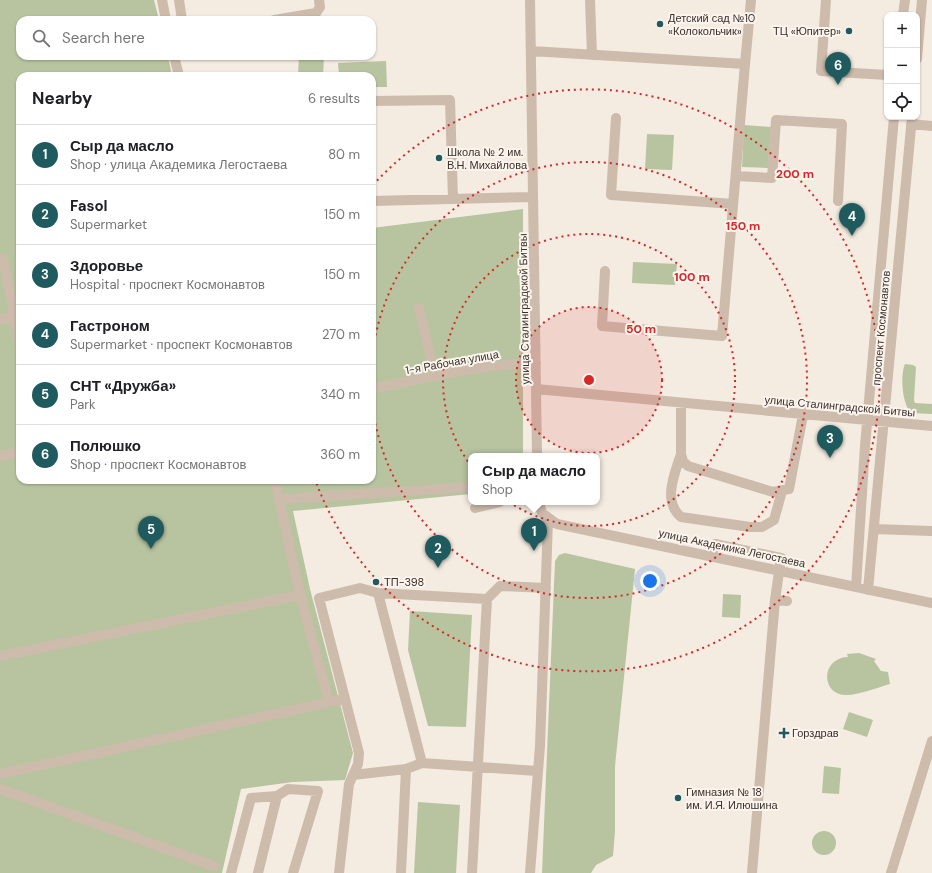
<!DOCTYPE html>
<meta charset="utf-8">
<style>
body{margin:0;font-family:"DM Sans",sans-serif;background:#f6f6f6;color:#202124}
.controls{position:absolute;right:12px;top:12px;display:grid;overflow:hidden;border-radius:8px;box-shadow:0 1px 3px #0004}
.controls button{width:36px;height:36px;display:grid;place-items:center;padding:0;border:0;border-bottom:1px solid #e0e0e0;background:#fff;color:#202124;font:20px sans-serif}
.you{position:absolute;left:650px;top:581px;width:14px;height:14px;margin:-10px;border:3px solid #fff;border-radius:50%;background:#1a73e8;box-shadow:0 0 0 6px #1a73e833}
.badge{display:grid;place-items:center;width:26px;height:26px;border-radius:50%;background:#1f5a5e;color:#fff;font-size:13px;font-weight:700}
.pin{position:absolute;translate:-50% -33px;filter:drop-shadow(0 1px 2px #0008)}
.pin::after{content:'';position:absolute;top:21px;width:14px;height:12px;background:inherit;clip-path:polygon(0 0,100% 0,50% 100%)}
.popup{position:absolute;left:468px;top:453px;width:132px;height:52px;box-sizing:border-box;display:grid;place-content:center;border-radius:8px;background:#fff;filter:drop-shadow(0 1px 3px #0005);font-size:13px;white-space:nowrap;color:#757577}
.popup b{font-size:15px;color:#202124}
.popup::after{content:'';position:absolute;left:50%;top:100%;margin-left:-8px;border:8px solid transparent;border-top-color:#fff}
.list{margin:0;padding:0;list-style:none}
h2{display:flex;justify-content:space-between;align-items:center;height:52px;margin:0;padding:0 16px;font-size:17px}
h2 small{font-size:13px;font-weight:400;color:#757577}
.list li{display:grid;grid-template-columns:26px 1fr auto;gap:12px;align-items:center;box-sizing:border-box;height:60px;padding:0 16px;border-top:1px solid #e0e0e0}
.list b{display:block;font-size:15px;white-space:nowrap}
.list p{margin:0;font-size:13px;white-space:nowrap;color:#757577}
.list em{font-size:13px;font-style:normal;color:#757577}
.icon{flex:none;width:22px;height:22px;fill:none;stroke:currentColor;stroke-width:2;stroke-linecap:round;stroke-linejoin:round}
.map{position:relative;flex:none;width:932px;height:873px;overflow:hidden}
.search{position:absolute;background:#fff;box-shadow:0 1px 3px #0004;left:16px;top:16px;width:360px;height:44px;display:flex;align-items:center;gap:10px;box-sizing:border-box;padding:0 14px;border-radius:12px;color:#757577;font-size:15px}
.panel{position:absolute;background:#fff;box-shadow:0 1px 3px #0004;left:16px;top:72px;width:360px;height:412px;border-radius:12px}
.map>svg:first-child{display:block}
</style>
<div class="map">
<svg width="932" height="873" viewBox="0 0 932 873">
<rect width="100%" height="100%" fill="#f4ebe1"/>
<!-- green -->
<path fill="#b8c4a0" d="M0,0H154L159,20H20V56H168L172,76H20V480H372V228L523,209V456H471V494L293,511L310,589L353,753L345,780L293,782L241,789L222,873H0Z
M299,56H324L323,76H298Z
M386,61L387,87H372V76H339L338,63Z
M744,125L771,127L768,168L742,167Z
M647,134L674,135L672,170L645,169Z
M633,262L677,264L675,285L632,283Z
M905,364L913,365L916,367L914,400L915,403L932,404V414L911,413C902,404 900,375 905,364Z
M565,553L635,569L615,766V831L613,856L596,865L591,873H542L555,561L559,555Z
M723,594L741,595L740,618L722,617Z
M410,611L472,615L466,727L428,726L408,650Z
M859,653L876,659L874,661L881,671L888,672L890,684C876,688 859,695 846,695C821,695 820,658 848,657L847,654Z
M849,712L873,720L867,737L843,729Z
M824,766L841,768L839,794L822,793Z
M418,802L460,805L456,873H414Z
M812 843a12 12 0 1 1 24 0a12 12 0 1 1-24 0Z"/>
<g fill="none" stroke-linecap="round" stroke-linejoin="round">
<!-- minor -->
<path stroke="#cdbbac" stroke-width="10" d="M162,0L166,20
M179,0L182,20
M530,0L537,456
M590,0L592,55
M826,0L821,71L887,75
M903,15L905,0
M274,20L316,13L320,7L319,0
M531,51L745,64L751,0
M174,56L179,76
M917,59L922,0
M372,101L450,100L453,199
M616,118L611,195L733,204
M911,124L932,126
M736,176L772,178L776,120L842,124L838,201
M372,201L533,197
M3,259L20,344
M605,271L602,326L722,336L745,64
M419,308L435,376
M0,319L20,316
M372,389C426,378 481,364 536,363
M536,389L932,426
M681,403V454L683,461L688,466L773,492L789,489L803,415
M681,454C675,473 662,501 681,517L750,527H762L774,520L782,491
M0,456L20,452
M275,480L300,595L329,702
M280,499L471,487
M539,502L542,513L557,524L932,603
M475,508L500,502
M874,529L932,531
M712,556L715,544L781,558L775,600L752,873
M856,587L865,446L894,117
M868,590L912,117
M378,593L422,763
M775,600L787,601
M0,656L300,595
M0,774L344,699
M353,775L406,769L422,763L537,771
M0,789L214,866
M231,873L251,798L277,796L288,789L318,791L293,873
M258,873L277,796
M339,873L349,784L358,764L359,753L319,598L360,588L378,593L487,599L500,586L546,588
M401,873L406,769
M472,873L487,599
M530,873L540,746L548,520
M891,873L932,741"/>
</g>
<!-- distance rings -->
<circle cx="589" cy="380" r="73" fill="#d62828" fill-opacity=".12"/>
<g fill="none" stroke="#d62828" stroke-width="2" stroke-dasharray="2 4">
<circle cx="589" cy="380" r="73"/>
<circle cx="589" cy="380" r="146"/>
<path d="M372 359A218 218 0 1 1 372 401"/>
<path d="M373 185A291 291 0 1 1 316 482"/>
</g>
<!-- markers -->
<g fill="#1f5a5e" stroke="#fbf5ee" stroke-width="1.5">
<circle cx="660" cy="24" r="4"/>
<circle cx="849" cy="31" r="4"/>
<circle cx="439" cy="158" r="4"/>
<circle cx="376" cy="582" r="4"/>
<path d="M782 727h4v4h4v4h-4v4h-4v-4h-4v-4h4z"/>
<circle cx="678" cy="798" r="4"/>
</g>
<g text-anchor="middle" stroke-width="4" stroke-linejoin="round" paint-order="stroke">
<!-- poi labels -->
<g font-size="11" fill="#3b302b" stroke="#fbf5ee" text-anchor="start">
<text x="668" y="22">Детский сад №10<tspan x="668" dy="13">«Колокольчик»</tspan></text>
<text x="841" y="35" text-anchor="end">ТЦ «Юпитер»</text>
<text x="447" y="156">Школа № 2 им.<tspan x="447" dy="13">В.Н. Михайлова</tspan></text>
<text x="384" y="586">ТП-398</text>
<text x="792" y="737">Горздрав</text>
<text x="686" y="796">Гимназия № 18<tspan x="686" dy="13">им. И.Я. Илюшина</tspan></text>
</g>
<!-- street labels -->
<g font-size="11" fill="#3b302b" stroke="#fbf5ee">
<text transform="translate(524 309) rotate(-91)" y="4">улица Сталинградской Битвы</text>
<text transform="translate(881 328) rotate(-85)" y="4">проспект Космонавтов</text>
<text transform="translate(452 362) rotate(-10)" y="4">1-я Рабочая улица</text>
<text transform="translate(840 406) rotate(5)" y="4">улица Сталинградской Битвы</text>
<text transform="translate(732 548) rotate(12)" y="4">улица Академика Легостаева</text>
</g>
</g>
<circle cx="589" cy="380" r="6" fill="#d62828" stroke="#fbf5ee" stroke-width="2"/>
<g font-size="12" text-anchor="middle" font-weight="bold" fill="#d62828" stroke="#fbf5ee" stroke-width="4" stroke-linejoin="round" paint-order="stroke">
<text x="795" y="178">200 m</text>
<text x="743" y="230">150 m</text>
<text x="692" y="281">100 m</text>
<text x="641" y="333">50 m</text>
</g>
</svg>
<div class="controls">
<button>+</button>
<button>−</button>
<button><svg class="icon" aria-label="locate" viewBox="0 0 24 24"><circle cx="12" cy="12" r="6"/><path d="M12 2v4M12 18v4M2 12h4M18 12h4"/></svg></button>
</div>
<div class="you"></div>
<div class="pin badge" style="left:534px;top:551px">1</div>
<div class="popup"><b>Сыр да масло</b>Shop</div>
<div class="pin badge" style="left:438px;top:568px">2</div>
<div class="pin badge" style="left:830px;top:458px">3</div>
<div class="pin badge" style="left:852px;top:236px">4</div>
<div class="pin badge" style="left:151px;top:549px">5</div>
<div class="pin badge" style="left:838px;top:85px">6</div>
<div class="search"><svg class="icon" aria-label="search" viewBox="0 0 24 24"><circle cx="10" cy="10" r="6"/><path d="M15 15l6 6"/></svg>Search here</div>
<section class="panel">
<h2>Nearby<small>6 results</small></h2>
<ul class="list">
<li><span class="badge">1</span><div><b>Сыр да масло</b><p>Shop · улица Академика Легостаева</p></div><em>80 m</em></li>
<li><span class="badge">2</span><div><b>Fasol</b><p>Supermarket</p></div><em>150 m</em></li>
<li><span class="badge">3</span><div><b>Здоровье</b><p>Hospital · проспект Космонавтов</p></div><em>150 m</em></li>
<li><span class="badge">4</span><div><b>Гастроном</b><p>Supermarket · проспект Космонавтов</p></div><em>270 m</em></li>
<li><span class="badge">5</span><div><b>СНТ «Дружба»</b><p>Park</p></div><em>340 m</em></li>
<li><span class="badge">6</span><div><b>Полюшко</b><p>Shop · проспект Космонавтов</p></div><em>360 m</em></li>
</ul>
</section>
</div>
